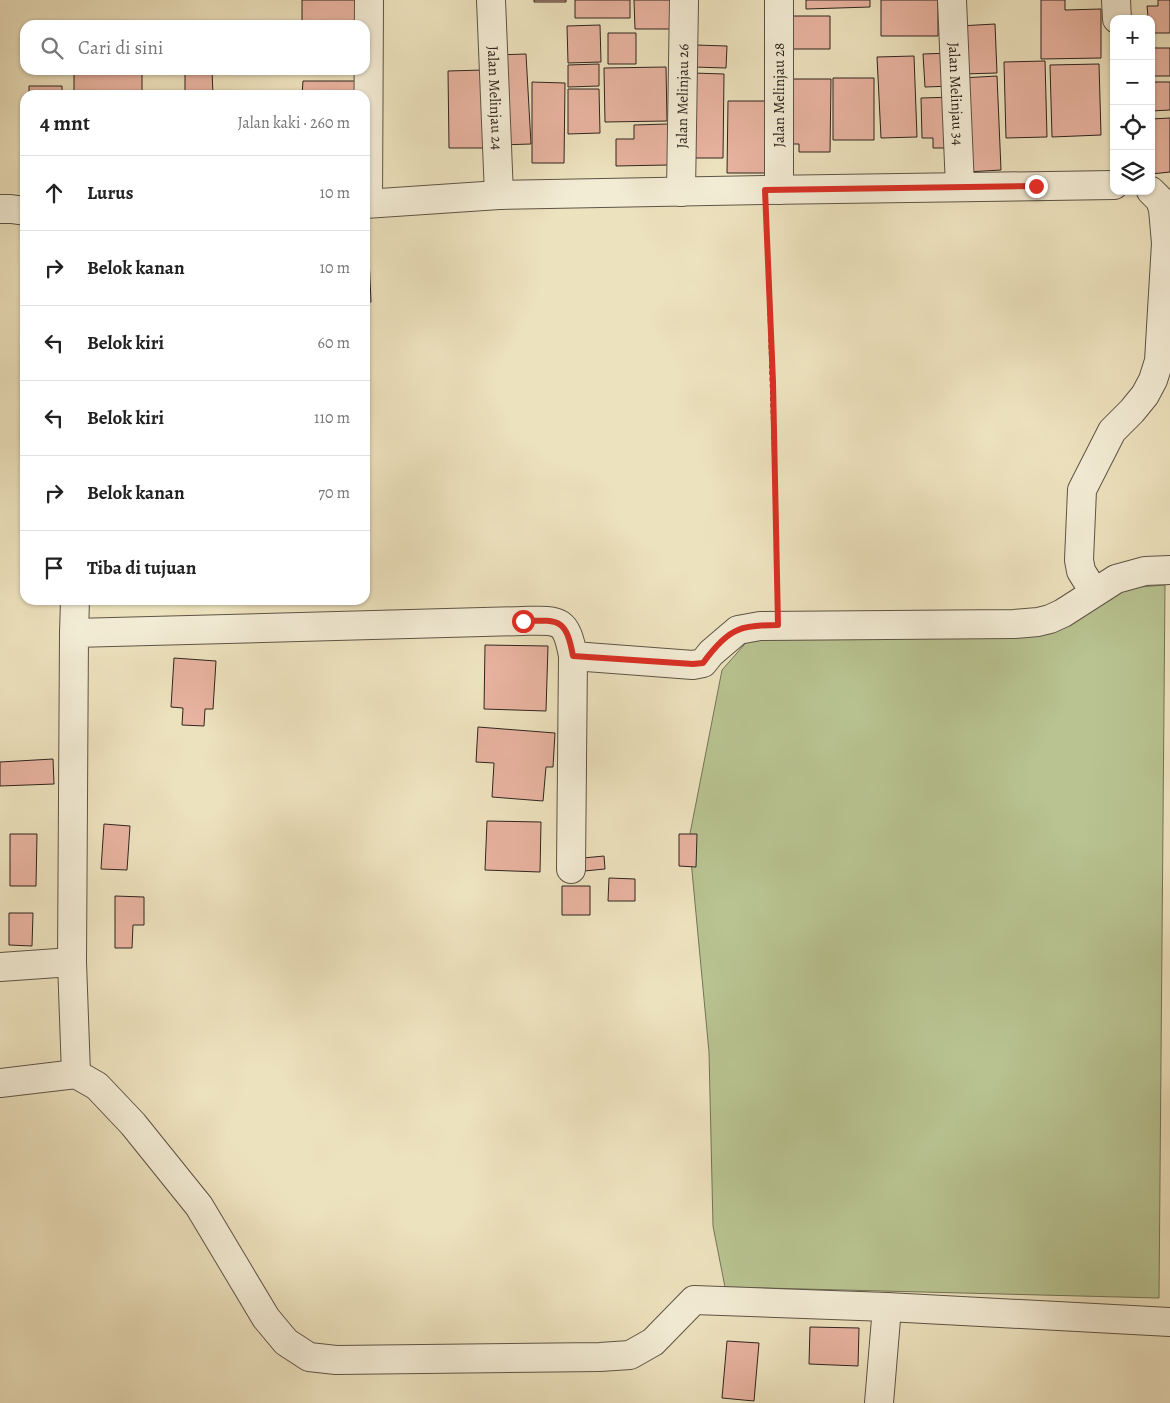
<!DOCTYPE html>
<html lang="id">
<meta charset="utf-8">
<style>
body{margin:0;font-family:Alegreya,serif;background:#f6f6f6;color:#222}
.controls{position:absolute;right:15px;top:15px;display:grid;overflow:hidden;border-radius:10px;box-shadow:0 1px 4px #0004}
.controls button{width:45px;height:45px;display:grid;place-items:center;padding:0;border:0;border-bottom:1px solid #e0e0e0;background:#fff;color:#222;font:25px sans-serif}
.stop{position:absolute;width:15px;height:15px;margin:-11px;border:4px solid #d93025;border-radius:50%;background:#fff}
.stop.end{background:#d93025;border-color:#fff;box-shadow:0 1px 5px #0008}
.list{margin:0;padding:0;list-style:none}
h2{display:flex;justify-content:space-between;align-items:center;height:65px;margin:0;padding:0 20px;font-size:21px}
h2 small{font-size:16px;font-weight:400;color:#767676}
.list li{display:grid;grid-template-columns:32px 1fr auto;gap:15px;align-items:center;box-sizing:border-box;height:75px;padding:0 20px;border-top:1px solid #e0e0e0}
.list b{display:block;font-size:19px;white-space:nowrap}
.list em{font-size:16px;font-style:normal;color:#767676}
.icon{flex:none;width:28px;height:28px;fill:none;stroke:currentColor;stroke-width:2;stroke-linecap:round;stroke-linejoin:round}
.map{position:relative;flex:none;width:1170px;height:1403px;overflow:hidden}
.search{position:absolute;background:#fff;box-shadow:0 1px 4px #0004;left:20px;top:20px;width:350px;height:55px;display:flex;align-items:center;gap:12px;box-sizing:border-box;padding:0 18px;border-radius:15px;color:#767676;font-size:19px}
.panel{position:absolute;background:#fff;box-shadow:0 1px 4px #0004;left:20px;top:90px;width:350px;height:515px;border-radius:15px}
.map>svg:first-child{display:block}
</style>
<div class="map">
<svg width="1170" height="1403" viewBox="0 0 1170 1403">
<rect width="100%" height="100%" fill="#ede2be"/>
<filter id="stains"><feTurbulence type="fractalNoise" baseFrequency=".004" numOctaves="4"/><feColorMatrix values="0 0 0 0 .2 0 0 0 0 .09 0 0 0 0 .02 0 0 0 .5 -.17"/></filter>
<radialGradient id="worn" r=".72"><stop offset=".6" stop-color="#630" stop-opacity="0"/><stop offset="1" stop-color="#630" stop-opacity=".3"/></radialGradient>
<!-- green -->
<path fill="#b8c391" stroke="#747458" d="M1165,585L1159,1298L725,1287L713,1226L709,1052L689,839L722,670L751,637L1055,625L1125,588Z"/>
<!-- building -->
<path fill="#e8b3a0" stroke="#2f251e" d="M302,0H361V25H302Z
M534,0H566V2H534Z
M575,0H630V18H575Z
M634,0H679L680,29H635Z
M806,0H870V7L806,9Z
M881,0H938V36H881Z
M1041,0H1065V10L1101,9V58L1041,59Z
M1158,0H1170V33H1151V19H1135V16H1148L1147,6H1158Z
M793,16H830V49H793Z
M995,24L997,73L962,74L959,26Z
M600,25L601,62L568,63L567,26Z
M608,33H636V64H608Z
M695,45L727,46L726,68L694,67Z
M1151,48H1170V76H1151Z
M951,53L953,86L925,87L923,54Z
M526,54L531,144L500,145L495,55Z
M914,56L917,137L881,138L877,57Z
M1045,61L1047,137L1006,138L1004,62Z
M599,64V86L568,87V65Z
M1099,64L1101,135L1052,137L1050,65Z
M666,67L667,121L605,122L604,68Z
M74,70H142V95H74Z
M185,70H212L213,95H185Z
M484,70L486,148H449L448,71Z
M693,73L724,74L723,158H692Z
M997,76L1001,170L967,172L962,78Z
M833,78H874V140H833Z
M789,79H831L830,152H799V144H788Z
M303,81H356V95H302Z
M532,82L565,83L564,163H532Z
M1151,82H1170V110L1151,111Z
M29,86H62V95H29Z
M568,89H599L600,133L568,134Z
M956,97V148H933V138H922L921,98Z
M728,101H768L767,173H727Z
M1170,118V172L1151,174V119Z
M668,124V165L616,166V139H634V125Z
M365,257H369L371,302L365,303Z
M485,645L548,646L546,711L484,709Z
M174,658L216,661L213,709H205L204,726L182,725L183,708L171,707Z
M478,727L555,733L553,767H546L543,801L492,797L494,763L476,762Z
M53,759L54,784L0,786V762Z
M487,821L541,822L540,872L485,870Z
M104,824L130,826L127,870L101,869Z
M10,834H37L36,886H10Z
M679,834H697L696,867L679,866Z
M604,856L605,869L584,871L583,858Z
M609,878L635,879V901H608Z
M562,886H590V915H562Z
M115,896L144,897V925H133L132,948H115Z
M9,913H33L32,946L9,945Z
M810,1327L859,1328L858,1366L809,1364Z
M727,1341L759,1343L754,1401L722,1398Z"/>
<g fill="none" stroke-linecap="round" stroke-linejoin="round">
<defs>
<g id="minor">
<path id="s1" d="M491,0L499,195"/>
<path d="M779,0V190"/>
<path id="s2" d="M952,0L960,187"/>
<path d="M1116,0L1117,19"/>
<path id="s3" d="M681,192L684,0"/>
<path d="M368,203L369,0"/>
<path d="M365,204L499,195L765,190L1114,185"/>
<path d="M0,209H11L25,211"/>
<path d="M1094,592L1081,571L1079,560L1082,490L1112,431L1132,411L1145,395L1153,380L1159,361L1166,243L1163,209L1160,200L1151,191"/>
<path d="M74,633L75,600"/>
<path d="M573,656L693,665L703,663L711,653L738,630L760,626L1014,624L1038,622L1050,619L1063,613L1116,579L1145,571L1170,570"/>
<path d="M0,967L72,962"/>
<path d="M76,1074L72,962L74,633L523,621C559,620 566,618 573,656L571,869"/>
<path d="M0,1083L76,1074L97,1086L133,1124L199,1206L266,1318L286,1342L309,1357L336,1360L600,1357L630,1355L653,1342L694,1300L887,1307L1170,1322"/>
<path d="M879,1403L887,1307"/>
</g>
</defs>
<!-- minor casing -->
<use href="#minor" stroke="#5e5446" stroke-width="30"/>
<!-- path -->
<path stroke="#2f251e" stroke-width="3" stroke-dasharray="4 2.5" stroke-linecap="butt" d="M766,215L778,599"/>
<!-- minor -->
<use href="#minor" stroke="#f3ecd5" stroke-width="28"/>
</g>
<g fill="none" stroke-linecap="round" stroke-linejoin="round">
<!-- route -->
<path stroke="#d93025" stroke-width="6" d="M523,621C559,620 566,618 573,656L693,664L703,663C711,652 725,635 738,630C750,625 766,625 778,625L773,382L765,190L1036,186"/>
</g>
<g text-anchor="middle" stroke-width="5" stroke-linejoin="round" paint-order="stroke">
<!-- street labels -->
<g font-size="15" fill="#2f251e" stroke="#f3ecd5">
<text dy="5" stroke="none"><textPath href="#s2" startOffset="94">Jalan Melinjau 34</textPath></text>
<text transform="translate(779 95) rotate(-90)" y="5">Jalan Melinjau 28</text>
<text dy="5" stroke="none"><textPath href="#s3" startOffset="96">Jalan Melinjau 26</textPath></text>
<text dy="5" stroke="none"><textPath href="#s1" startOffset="98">Jalan Melinjau 24</textPath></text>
</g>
</g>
<rect width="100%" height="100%" filter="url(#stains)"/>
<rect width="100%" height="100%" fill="url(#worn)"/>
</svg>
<div class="controls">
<button>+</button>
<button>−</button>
<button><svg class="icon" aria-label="locate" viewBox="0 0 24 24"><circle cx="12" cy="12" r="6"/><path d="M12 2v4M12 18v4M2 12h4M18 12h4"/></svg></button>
<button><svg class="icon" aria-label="layers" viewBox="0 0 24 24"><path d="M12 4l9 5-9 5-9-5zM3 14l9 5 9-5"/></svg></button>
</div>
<div class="stop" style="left:523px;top:621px"></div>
<div class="stop end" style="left:1036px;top:186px"></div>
<div class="search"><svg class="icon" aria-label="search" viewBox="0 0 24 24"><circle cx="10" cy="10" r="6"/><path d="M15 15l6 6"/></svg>Cari di sini</div>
<section class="panel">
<h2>4 mnt<small>Jalan kaki · 260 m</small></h2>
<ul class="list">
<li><svg class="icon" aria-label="ahead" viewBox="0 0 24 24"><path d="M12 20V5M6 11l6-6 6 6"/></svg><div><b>Lurus</b></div><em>10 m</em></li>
<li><svg class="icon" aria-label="right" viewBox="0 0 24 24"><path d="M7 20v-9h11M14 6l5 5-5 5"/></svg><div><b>Belok kanan</b></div><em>10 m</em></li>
<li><svg class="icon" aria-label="left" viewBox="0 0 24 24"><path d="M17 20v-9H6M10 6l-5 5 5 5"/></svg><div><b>Belok kiri</b></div><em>60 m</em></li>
<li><svg class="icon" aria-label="left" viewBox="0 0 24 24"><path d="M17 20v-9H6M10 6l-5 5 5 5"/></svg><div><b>Belok kiri</b></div><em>110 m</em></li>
<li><svg class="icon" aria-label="right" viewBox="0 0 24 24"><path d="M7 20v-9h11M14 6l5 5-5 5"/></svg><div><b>Belok kanan</b></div><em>70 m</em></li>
<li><svg class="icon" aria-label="arrive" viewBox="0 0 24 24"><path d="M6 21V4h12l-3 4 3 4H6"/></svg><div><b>Tiba di tujuan</b></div></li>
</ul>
</section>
</div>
